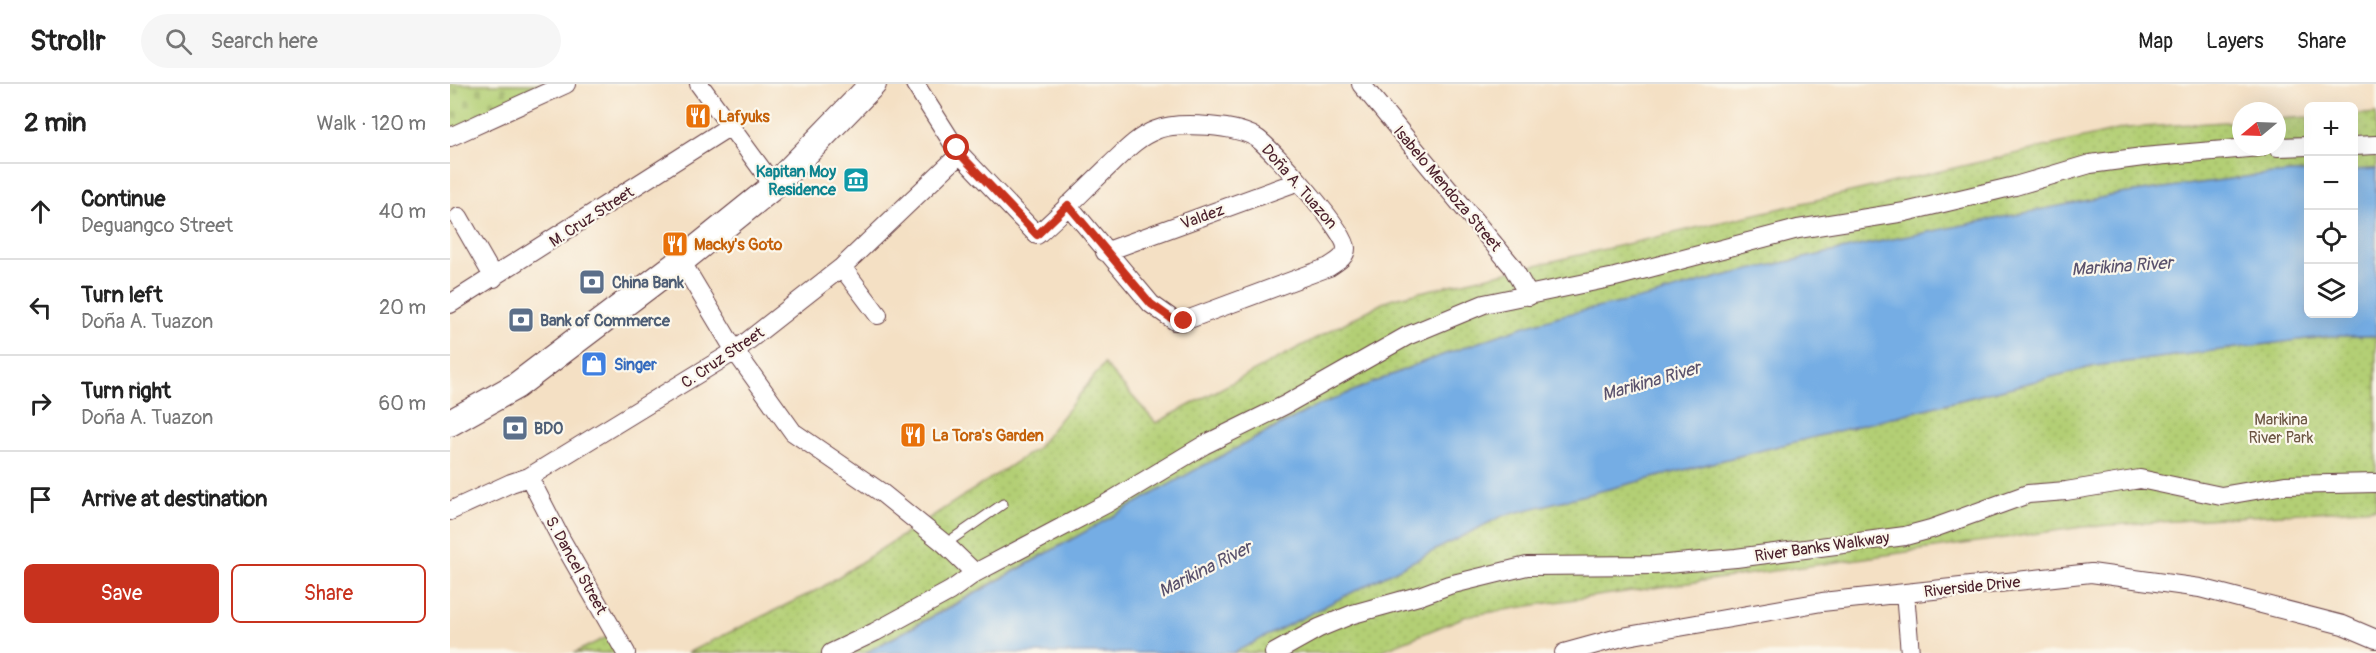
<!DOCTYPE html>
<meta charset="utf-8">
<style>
body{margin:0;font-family:Pangolin,sans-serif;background:#f6f6f6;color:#222}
.controls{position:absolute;right:18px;top:18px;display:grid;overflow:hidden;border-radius:9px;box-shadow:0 6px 24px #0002}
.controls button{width:54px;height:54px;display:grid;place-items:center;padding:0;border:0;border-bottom:2px solid #e0e0e0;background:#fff;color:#222;font:30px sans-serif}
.compass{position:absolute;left:1782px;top:18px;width:54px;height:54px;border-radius:50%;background:#fff;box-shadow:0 6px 24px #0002;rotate:251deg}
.stop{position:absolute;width:18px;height:18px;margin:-14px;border:4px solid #c8321e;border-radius:50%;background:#fff}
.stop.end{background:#c8321e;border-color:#fff;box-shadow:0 2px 6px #0008}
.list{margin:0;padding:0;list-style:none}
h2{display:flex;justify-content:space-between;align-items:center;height:78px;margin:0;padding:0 24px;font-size:26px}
h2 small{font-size:20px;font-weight:400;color:#767676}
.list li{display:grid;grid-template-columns:39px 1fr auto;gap:18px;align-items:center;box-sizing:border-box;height:96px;padding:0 24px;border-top:2px solid #e0e0e0}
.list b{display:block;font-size:22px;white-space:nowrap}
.list p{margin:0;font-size:20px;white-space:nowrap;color:#767676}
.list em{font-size:20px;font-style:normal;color:#767676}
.actions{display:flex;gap:12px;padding:18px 24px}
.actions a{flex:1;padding:14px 0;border:2px solid #c8321e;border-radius:9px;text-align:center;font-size:21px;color:#c8321e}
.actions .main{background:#c8321e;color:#fff}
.icon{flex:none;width:33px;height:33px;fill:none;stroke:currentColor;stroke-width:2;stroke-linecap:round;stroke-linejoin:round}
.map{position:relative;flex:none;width:1926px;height:569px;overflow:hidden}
header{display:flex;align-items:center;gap:36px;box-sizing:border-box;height:84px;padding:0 30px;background:#fff;border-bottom:2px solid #e0e0e0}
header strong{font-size:28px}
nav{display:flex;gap:33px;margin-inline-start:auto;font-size:21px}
.search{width:420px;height:54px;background:#f6f6f6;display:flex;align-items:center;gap:15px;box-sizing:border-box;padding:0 21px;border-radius:33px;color:#767676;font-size:22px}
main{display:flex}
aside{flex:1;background:#fff}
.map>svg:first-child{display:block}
</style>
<header>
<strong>Strollr</strong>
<div class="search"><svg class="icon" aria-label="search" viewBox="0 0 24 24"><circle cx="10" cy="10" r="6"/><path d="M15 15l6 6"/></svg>Search here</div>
<nav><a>Map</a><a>Layers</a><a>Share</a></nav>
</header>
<main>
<aside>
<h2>2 min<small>Walk · 120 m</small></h2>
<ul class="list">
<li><svg class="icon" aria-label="ahead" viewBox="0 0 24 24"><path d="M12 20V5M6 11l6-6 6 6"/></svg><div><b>Continue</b><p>Deguangco Street</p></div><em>40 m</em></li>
<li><svg class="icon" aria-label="left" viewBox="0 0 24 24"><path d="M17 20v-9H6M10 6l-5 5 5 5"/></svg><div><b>Turn left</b><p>Doña A. Tuazon</p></div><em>20 m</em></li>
<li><svg class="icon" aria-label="right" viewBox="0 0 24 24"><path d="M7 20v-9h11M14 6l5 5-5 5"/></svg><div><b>Turn right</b><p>Doña A. Tuazon</p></div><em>60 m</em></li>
<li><svg class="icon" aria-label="arrive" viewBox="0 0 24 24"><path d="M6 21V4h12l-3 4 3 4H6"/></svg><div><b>Arrive at destination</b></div></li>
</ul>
<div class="actions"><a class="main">Save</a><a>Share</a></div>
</aside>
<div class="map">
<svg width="1926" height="569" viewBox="0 0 1926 569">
<defs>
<pattern id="cemetery-stones" width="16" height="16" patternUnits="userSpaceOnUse" patternTransform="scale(1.5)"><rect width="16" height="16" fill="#b3cf75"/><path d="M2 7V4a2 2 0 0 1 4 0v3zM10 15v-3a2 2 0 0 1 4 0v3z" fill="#9bb165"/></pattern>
<pattern id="park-dots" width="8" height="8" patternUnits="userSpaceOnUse" patternTransform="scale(1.5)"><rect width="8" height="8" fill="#b3cf75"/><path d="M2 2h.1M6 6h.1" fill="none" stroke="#9bb165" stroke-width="1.8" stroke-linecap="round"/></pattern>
</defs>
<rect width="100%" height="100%" fill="#fbf7ec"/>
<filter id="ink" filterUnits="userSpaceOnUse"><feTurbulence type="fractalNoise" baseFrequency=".0167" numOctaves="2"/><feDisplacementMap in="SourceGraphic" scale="12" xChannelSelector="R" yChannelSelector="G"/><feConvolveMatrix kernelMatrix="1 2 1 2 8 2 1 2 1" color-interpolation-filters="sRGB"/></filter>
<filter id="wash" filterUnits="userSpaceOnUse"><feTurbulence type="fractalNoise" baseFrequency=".008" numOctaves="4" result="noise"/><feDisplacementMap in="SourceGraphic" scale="24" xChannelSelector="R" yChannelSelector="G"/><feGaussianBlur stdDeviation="1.35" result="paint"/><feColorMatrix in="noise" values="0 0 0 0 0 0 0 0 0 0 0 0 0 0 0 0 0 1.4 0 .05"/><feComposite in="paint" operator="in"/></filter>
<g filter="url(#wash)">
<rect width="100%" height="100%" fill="#f4e0c4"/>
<!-- cemetery -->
<path fill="url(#cemetery-stones)" stroke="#7e7750" stroke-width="1.5" d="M0,0H108L0,49Z"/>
<!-- park -->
<path fill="url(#park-dots)" stroke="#7e7750" stroke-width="1.5" d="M1926,29V85L1904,86V31Z
M1858,33V88L1810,91L1670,110L1418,160L1273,192L1203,212L1072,243L970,279L863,324L816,348L415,569H237L371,504L586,365L654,280L706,339L940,215L1676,44L1791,37V63H1827V35Z
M1880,252H1926V424L1632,443L1098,519L1017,532L926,569H783L1052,432L1645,282Z
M163,550L172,569H124Z"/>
<!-- water -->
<path fill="#74ade4" stroke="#5f6688" stroke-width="1.5" d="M1926,85V252H1880L1645,282L1052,432L783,569H415L510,518L747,385L863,324L970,279L1072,243L1113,231L1203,212L1273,192L1418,160L1670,110L1810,91L1858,88V230H1904V86Z"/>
</g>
<g filter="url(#ink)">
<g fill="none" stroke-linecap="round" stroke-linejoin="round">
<defs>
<path id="lane" d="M495,460L553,420"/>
<path id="street" d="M249,0L324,102
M465,0L509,69L587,151C612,129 635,105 659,82C673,69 687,53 706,46C727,37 790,41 808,55C824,67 896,147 896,164C896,174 886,178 879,183L734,237H725L701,220L618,121
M911,0L1062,182L1079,212
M0,53L116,0
M1904,62L1926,61
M1827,63L1858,62
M9,133L44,194
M655,168L849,97
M231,177L285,267L343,348L432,409L495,460L525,489
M392,183L428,231
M0,220L280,42
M79,393L112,457L176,569
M0,427L61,399L79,393L285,267L392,183L507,73L509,69
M1455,509L1460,569
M381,569L425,548L500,507L525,489L656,420L754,361L835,321L957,252L1034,220L1165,193L1348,145L1455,128L1565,102L1640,80L1693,73L1810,63
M824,569L869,544L903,530L972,511L999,501L1077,482L1205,481L1286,474L1455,452L1481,445L1578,410L1616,407L1690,395L1771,412L1835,401L1926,399
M1114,569L1172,553L1372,518L1641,489L1750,504L1893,541L1926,555"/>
<path id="secondary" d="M0,339L66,302L231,177L324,102L423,0"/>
</defs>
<!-- lane casing -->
<use href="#lane" stroke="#643c42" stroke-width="11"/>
<!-- street casing -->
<use href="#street" stroke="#643c42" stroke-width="20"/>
<!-- secondary casing -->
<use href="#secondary" stroke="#643c42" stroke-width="28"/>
<!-- lane -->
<use href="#lane" stroke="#fff" stroke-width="9"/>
<!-- street -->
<use href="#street" stroke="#fff" stroke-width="18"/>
<!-- secondary -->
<use href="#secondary" stroke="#fff" stroke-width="26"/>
</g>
</g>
<g fill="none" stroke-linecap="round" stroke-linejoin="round" filter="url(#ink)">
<!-- route -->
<path stroke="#c8321e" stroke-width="8" d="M507,64L509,69L587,151L618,121L701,220L725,237H734"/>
</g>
<!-- icons -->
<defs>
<symbol id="restaurant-square" viewBox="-11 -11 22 22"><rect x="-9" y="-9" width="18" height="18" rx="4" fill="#e8710a" stroke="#fbf7ec"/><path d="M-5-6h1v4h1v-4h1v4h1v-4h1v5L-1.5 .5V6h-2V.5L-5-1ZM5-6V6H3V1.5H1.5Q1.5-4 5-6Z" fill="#fff"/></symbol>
<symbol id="museum-square" viewBox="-11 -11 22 22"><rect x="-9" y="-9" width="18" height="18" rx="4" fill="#0f9aa8" stroke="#fbf7ec"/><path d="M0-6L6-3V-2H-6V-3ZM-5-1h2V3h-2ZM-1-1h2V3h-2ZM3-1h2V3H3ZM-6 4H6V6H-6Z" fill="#fff"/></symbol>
<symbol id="bank-square" viewBox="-11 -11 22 22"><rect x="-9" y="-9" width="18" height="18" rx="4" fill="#5c6f8a" stroke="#fbf7ec"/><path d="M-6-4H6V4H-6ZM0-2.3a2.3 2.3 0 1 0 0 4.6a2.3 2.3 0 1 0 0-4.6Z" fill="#fff"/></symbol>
<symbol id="shop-square" viewBox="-11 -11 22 22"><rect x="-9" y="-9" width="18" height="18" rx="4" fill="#3f7fe0" stroke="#fbf7ec"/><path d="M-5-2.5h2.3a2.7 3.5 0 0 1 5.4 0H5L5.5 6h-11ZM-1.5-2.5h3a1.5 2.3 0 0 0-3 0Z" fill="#fff"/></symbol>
</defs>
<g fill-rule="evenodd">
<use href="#restaurant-square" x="233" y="17" width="30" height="30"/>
<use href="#museum-square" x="391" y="81" width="30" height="30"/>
<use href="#restaurant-square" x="210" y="145" width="30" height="30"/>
<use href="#bank-square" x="127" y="183" width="30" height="30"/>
<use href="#bank-square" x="56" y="221" width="30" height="30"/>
<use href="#shop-square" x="129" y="265" width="30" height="30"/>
<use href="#bank-square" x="50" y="329" width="30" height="30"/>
<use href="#restaurant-square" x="448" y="336" width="30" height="30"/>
</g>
<g text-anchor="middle" stroke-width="4.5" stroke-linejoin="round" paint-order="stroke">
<!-- food labels -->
<g font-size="16" font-weight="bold" fill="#c56008" stroke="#fbf7ec" text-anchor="start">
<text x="268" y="38">Lafyuks</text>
<text x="244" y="166">Macky's Goto</text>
<text x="482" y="357">La Tora's Garden</text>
</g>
<!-- culture labels -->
<g font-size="16" font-weight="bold" fill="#0d838f" stroke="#fbf7ec" text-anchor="end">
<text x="386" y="93">Kapitan Moy<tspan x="386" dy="18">Residence</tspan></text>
</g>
<!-- street labels -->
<g font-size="16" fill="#4a1f2b" stroke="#fbf7ec">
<text transform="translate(850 102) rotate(49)" y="6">Doña A. Tuazon</text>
<text transform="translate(998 104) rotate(50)" y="6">Isabelo Mendoza Street</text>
<text transform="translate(141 132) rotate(-33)" y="6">M. Cruz Street</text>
<text transform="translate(752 132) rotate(-20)" y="6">Valdez</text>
<text transform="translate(272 273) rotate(-34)" y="6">C. Cruz Street</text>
<text transform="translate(1372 462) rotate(-8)" y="6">River Banks Walkway</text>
<text transform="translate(127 481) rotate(61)" y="6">S. Dancel Street</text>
<text transform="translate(1522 502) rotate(-6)" y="6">Riverside Drive</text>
</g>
<!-- service labels -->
<g font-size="16" font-weight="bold" fill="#4e5e75" stroke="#fbf7ec" text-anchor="start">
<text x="162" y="204">China Bank</text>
<text x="90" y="242">Bank of Commerce</text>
<text x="84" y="350">BDO</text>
</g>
<!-- shop labels -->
<g font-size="16" font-weight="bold" fill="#366cbe" stroke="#fbf7ec" text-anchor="start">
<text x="164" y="286">Singer</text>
</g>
<!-- park labels -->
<g font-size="16" fill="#6a5441" stroke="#fbf7ec">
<text x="1831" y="341">Marikina<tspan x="1831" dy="18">River Park</tspan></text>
</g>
<!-- water labels -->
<g font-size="18" font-style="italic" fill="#59516c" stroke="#fbf7ec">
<text transform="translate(1672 182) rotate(-4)" y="6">Marikina River</text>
<text transform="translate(1201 297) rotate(-16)" y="6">Marikina River</text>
<text transform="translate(755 485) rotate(-27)" y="6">Marikina River</text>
</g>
</g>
</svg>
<div class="controls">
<button>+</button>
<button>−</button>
<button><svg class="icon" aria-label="locate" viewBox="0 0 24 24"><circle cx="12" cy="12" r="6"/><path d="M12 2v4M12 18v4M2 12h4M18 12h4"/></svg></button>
<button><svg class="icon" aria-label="layers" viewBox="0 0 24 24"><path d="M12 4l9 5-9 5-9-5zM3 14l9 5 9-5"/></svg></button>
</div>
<svg class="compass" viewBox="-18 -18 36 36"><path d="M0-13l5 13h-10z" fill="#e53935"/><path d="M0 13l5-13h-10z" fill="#767676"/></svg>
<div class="stop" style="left:507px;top:64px"></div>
<div class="stop end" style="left:734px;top:237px"></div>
</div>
</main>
